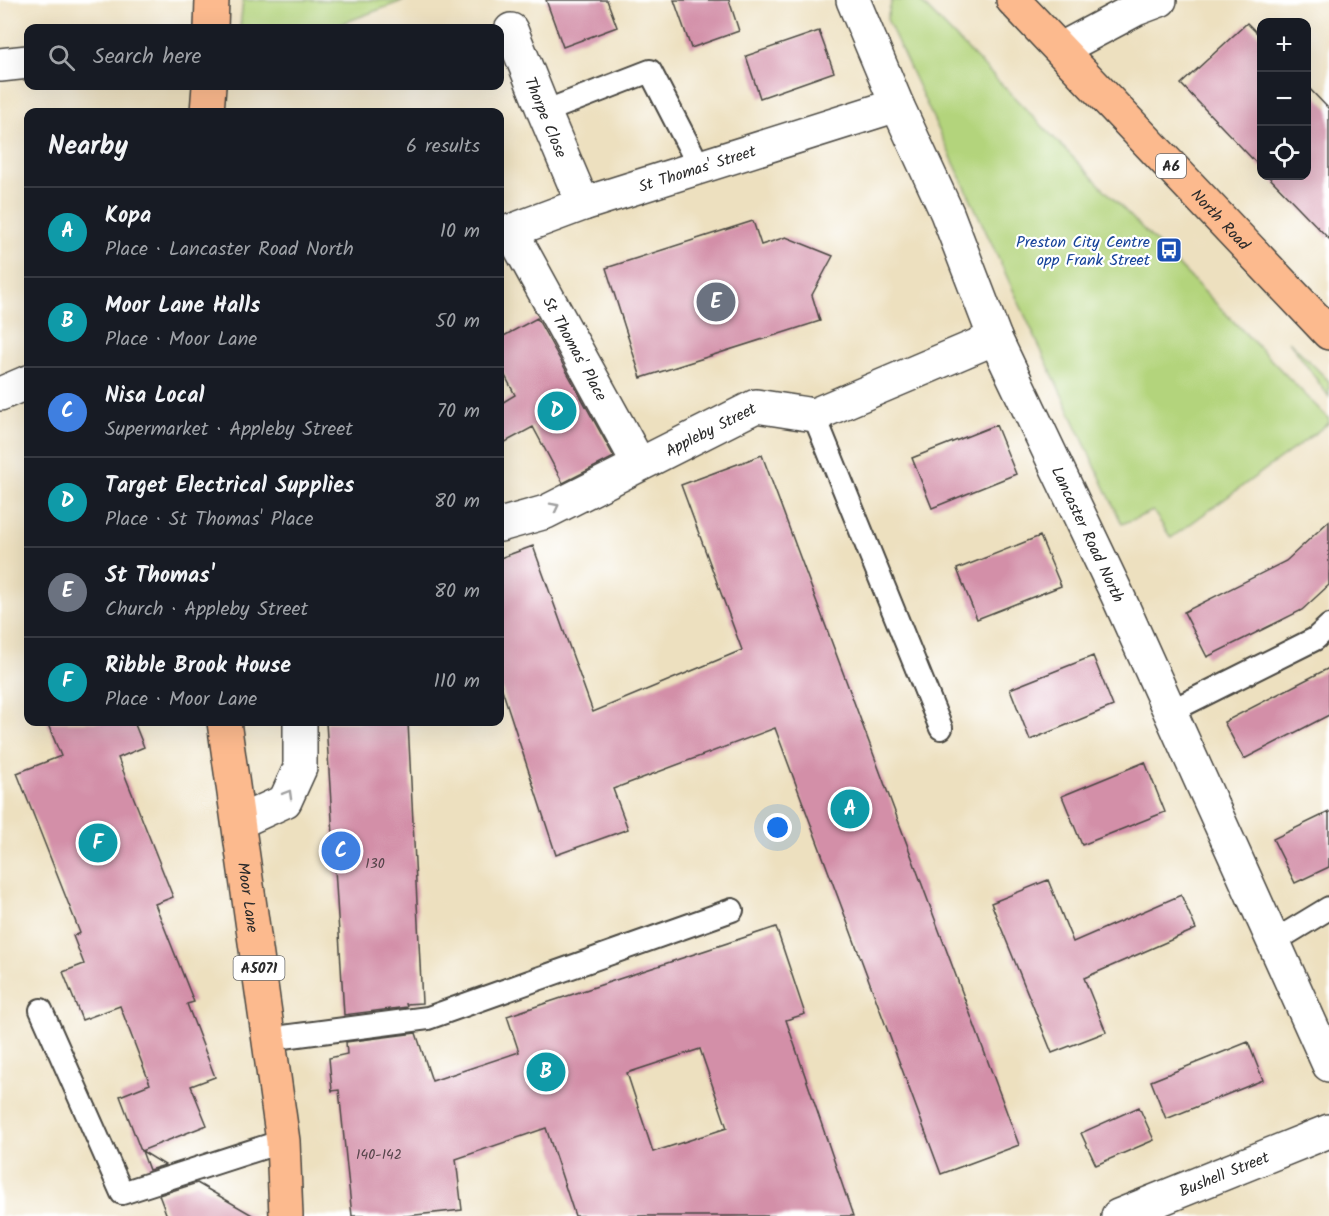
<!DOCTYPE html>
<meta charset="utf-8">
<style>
body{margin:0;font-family:Kalam,sans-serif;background:#20242c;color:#f1f3f6}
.controls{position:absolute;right:18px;top:18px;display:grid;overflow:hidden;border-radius:12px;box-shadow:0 6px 24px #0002}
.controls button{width:54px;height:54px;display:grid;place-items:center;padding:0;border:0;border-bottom:2px solid #363941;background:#171b24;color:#f1f3f6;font:30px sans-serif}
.you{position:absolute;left:778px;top:828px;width:21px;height:21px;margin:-15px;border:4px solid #fff;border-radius:50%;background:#1a73e8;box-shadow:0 0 0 9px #1a73e833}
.badge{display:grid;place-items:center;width:39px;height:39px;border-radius:50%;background:#d690ce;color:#fff;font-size:20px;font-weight:700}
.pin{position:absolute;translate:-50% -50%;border:3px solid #fff;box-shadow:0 2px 6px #0006}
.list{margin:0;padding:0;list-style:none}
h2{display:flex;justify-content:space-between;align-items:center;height:78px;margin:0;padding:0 24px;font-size:26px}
h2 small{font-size:20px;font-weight:400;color:#9ea1a6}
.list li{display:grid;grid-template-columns:39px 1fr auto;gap:18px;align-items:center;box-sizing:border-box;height:90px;padding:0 24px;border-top:2px solid #363941}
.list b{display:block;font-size:22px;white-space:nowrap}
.list p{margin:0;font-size:20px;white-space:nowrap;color:#9ea1a6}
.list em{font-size:20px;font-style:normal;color:#9ea1a6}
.icon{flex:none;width:33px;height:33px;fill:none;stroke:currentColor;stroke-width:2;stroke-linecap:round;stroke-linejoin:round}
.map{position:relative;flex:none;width:1329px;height:1216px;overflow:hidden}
.search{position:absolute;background:#171b24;box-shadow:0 6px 24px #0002;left:24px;top:24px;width:480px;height:66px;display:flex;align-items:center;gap:15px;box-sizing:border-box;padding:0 21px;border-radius:12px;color:#9ea1a6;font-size:22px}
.panel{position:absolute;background:#171b24;box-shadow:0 6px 24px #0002;left:24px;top:108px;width:480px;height:618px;border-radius:12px}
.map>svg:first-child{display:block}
</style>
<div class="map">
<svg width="1329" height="1216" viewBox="0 0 1329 1216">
<rect width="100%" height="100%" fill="#fff"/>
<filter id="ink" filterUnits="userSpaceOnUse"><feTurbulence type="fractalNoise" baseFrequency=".0167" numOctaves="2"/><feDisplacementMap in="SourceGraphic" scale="12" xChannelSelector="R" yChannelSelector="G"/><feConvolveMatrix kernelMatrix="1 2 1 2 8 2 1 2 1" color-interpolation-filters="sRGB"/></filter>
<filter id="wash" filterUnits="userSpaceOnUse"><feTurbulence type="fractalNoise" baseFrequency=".008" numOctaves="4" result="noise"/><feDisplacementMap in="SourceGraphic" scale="24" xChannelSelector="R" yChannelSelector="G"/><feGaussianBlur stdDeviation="1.35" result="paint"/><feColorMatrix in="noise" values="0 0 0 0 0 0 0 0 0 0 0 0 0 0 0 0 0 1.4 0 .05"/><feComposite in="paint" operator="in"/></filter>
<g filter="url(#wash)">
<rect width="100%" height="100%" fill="#ede0bf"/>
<!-- green -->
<path fill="#b3d47c" stroke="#6f8054" stroke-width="1.5" d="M243,0H405L330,28H240Z
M892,0H919L1329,419V423L1171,538L1153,511L1122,524L887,19Z
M1289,341L1329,381V397Z"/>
<g id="blocks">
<!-- building -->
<path fill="#d38fa8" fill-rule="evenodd" d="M546,0H607L617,27L563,47Z
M674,0H729L739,31L691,48Z
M1247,23L1262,38V169L1181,84Z
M819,31L834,72L760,98L746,56Z
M1306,85L1329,109V239L1268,176H1306Z
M753,221L761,245L786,237L833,256L812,295L820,321L641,378L606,268Z
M537,318L614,457L563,483L533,427L500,445V404L515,395L500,366V338Z
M996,425L1016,474L932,508L912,458Z
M762,455L1019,1145L941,1174L775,728L613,789L628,829L556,855L500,683V558L533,546L593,712L742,650L681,485Z
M1329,521V585L1302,610L1207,657L1184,612L1286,561Z
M1040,536L1061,586L977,619L957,569Z
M1093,656L1113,706L1030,740L1010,689Z
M1329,668V715L1244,759L1224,722Z
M47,722H134L144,747L118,758L173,897L155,904L194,1002L187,1004L215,1077L191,1086L207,1125L141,1151L120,1096L150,1084L120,1006L82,1020L63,972L84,964L73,936L80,933L17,773L61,756Z
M326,722H408L422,1003L406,1004L407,1007L344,1015Z
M1145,762L1165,812L1082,845L1062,796Z
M1329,812V867L1295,883L1273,839Z
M1048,880L1073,942L1181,895L1196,929L1084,978L1106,1032L1052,1053L991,903Z
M776,927L805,1014L786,1020L853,1216H575L546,1128L456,1159L462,1210L406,1216H352L339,1090L332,1091L329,1058L347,1054L346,1042L416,1033L432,1081L519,1052L507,1016ZM700,1049L727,1128L653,1152L627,1073Z
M1248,1042L1263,1080L1166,1119L1151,1081Z
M1139,1107L1154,1140L1096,1165L1081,1133Z
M142,1151L165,1165L149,1170Z
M197,1183L254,1216H167L159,1195Z"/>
</g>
</g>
<g filter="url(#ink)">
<use href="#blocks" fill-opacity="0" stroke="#484641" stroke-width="1.5"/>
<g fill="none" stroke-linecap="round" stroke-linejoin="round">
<defs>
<path id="service" d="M544,112L650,71L699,166
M814,415L941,728
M1169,712L1315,639L1329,626
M1273,942L1329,908
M41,1010L122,1193L283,1141
M268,1039L428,1018L732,910"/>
<g id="minor">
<path id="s1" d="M853,0L897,105L947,213L995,338L1117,594L1329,1065"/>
<path id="s2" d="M511,30L544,112L583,204"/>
<path d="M1061,49L1136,9L1160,0"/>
<path d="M0,65L28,62"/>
<path id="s3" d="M511,231L639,464"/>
<path id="s4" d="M500,235L583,204L897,105"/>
<path d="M0,394L28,382"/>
<path id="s5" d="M500,525L546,512L756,406L814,415L995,338"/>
<path d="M239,822L285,801L300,768V722"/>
<path id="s6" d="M1118,1216L1329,1131"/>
</g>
<g id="primary">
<path d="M211,28L212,0"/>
<path d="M207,112L209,86"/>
<path id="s7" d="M224,722L283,1141L286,1216"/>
</g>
<g id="trunk">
<path id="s8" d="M1013,0L1329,333"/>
</g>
</defs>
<!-- service casing -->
<use href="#service" stroke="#484641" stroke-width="26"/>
<!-- minor casing -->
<use href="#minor" stroke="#484641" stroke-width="36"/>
<!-- primary casing -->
<use href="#primary" stroke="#484641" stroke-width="36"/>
<!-- trunk casing -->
<use href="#trunk" stroke="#484641" stroke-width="36"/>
<!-- service -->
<use href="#service" stroke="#fff" stroke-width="22"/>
<!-- minor -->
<use href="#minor" stroke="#fff" stroke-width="33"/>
<!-- primary -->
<use href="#primary" stroke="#fcba8e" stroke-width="33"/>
<!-- trunk -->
<use href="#trunk" stroke="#fcba8e" stroke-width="33"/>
</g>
<!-- one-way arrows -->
<defs><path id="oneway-chevron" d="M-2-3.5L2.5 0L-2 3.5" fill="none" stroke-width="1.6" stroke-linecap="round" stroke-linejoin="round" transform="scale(1.5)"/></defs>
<g stroke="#a0a0a0">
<use href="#oneway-chevron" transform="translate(555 507) rotate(-27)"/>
<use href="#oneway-chevron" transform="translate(288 794) rotate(-60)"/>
</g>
</g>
<!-- icons -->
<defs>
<symbol id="bus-square" viewBox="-11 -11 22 22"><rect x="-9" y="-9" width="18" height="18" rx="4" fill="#1a4fb4" stroke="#fff"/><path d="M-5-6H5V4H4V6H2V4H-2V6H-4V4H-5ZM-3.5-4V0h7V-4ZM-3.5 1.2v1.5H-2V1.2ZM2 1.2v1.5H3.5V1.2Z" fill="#fff"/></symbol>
</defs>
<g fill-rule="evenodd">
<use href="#bus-square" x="1154" y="235" width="30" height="30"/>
</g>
<g text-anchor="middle" stroke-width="4.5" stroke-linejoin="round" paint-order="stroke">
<!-- number labels -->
<g font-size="14" fill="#55444a">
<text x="375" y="868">130</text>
<text x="379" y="1159">140-142</text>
</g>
<!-- shield labels -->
<g fill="#fff" stroke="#6b6b6b" stroke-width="1.5">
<rect x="1156" y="154" width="30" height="24" rx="4.5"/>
<rect x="233.5" y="956" width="51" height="24" rx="4.5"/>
</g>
<g font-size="15" font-weight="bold" fill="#2b2b2b">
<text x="1171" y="171">A6</text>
<text x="259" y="973">A5071</text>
</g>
<!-- street labels -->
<g font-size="16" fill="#2b2b2b" stroke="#fff">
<text dy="6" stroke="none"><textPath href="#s2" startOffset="94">Thorpe Close</textPath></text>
<text dy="6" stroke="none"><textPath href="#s4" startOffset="208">St Thomas' Street</textPath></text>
<text dy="6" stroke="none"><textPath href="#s8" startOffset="302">North Road</textPath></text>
<text dy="6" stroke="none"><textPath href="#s3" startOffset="134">St Thomas' Place</textPath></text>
<text dy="6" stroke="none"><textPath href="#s5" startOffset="232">Appleby Street</textPath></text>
<text dy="6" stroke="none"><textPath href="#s1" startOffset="584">Lancaster Road North</textPath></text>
<text dy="6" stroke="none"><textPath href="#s7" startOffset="177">Moor Lane</textPath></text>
<text dy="6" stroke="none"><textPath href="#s6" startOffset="114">Bushell Street</textPath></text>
</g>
<!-- transit labels -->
<g font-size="16" fill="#164399" stroke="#fff" text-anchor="end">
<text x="1150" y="247">Preston City Centre<tspan x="1150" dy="18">opp Frank Street</tspan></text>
</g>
</g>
</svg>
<div class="controls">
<button>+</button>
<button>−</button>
<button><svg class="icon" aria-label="locate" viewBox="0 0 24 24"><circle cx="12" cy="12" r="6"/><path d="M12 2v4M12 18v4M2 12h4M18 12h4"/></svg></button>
</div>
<div class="you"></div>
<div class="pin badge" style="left:850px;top:809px;background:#0f9aa8">A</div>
<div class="pin badge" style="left:546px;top:1072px;background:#0f9aa8">B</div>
<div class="pin badge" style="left:341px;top:851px;background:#3f7fe0">C</div>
<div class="pin badge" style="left:557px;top:411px;background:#0f9aa8">D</div>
<div class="pin badge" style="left:716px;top:302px;background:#6b7280">E</div>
<div class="pin badge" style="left:98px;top:843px;background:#0f9aa8">F</div>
<div class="search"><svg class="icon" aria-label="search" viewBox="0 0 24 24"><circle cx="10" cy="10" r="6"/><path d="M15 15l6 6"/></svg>Search here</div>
<section class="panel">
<h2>Nearby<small>6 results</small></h2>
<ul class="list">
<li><span class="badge" style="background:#0f9aa8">A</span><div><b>Kopa</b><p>Place · Lancaster Road North</p></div><em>10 m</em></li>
<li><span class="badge" style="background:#0f9aa8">B</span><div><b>Moor Lane Halls</b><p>Place · Moor Lane</p></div><em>50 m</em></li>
<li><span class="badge" style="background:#3f7fe0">C</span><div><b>Nisa Local</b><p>Supermarket · Appleby Street</p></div><em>70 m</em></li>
<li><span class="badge" style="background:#0f9aa8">D</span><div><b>Target Electrical Supplies</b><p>Place · St Thomas' Place</p></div><em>80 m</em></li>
<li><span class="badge" style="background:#6b7280">E</span><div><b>St Thomas'</b><p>Church · Appleby Street</p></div><em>80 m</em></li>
<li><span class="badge" style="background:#0f9aa8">F</span><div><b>Ribble Brook House</b><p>Place · Moor Lane</p></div><em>110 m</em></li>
</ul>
</section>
</div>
